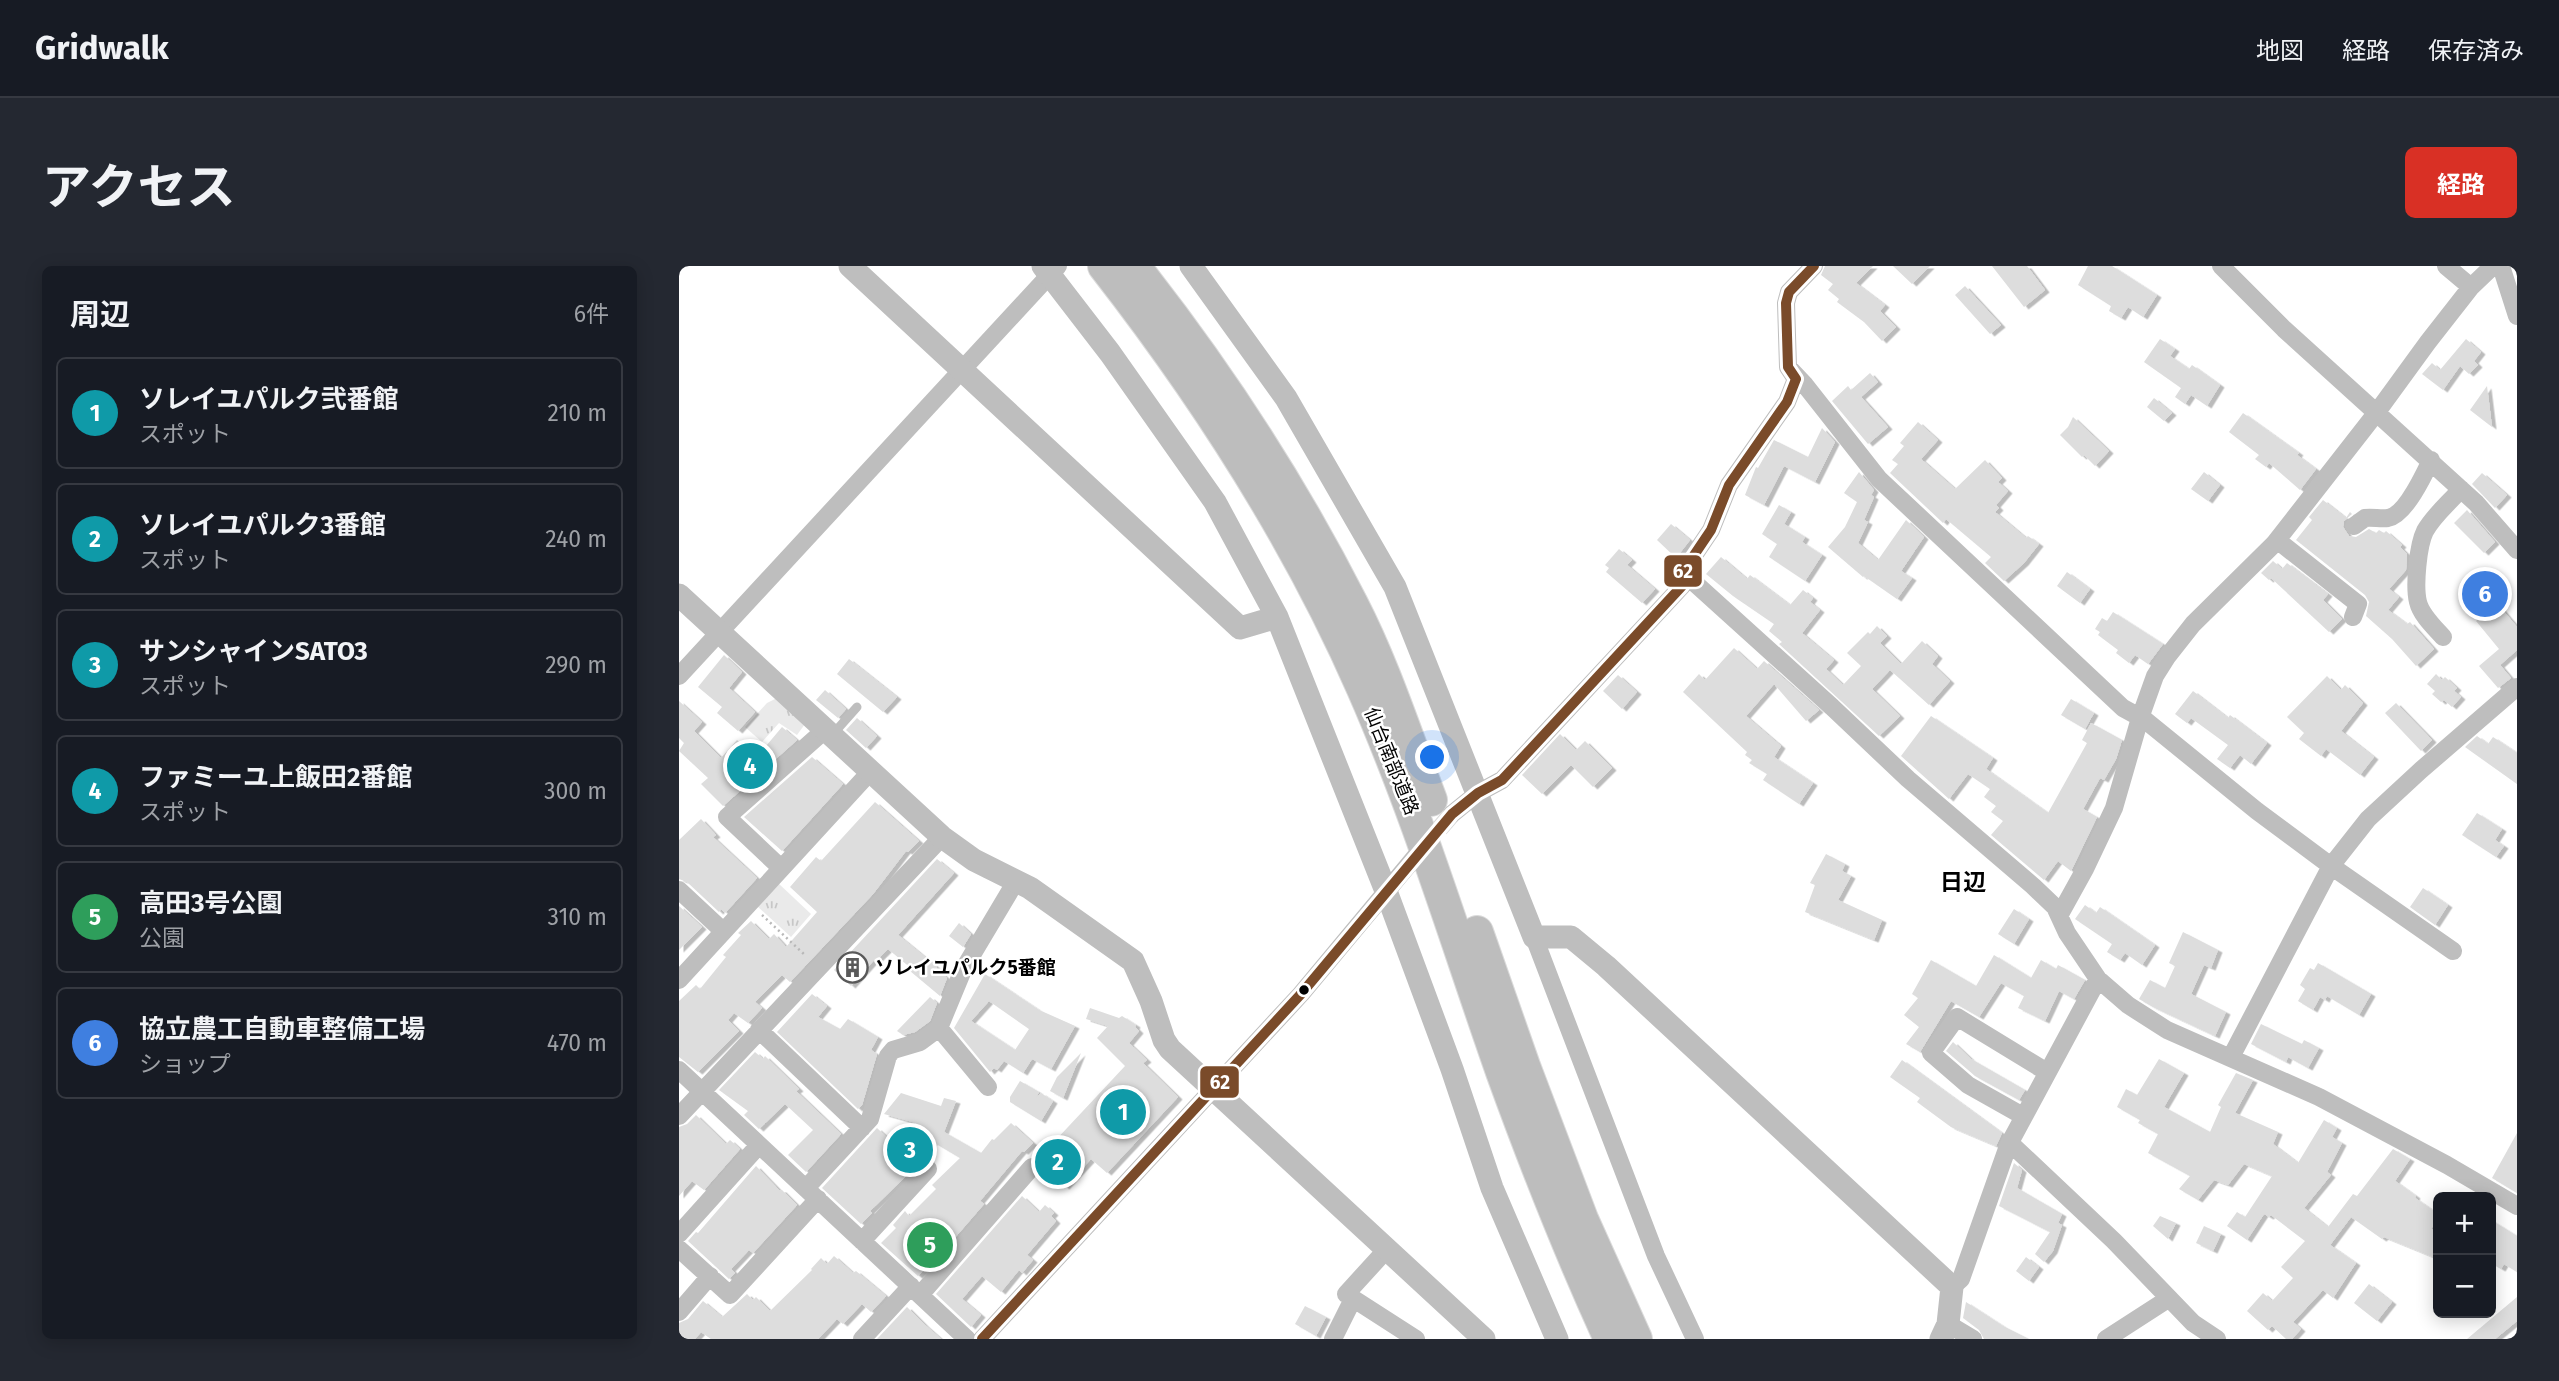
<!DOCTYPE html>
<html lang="ja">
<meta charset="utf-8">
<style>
body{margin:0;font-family:"Fira Sans","Noto Sans JP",sans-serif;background:#242831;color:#f1f3f6}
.controls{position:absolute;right:21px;bottom:21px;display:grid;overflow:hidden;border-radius:10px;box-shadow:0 4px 18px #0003}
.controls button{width:63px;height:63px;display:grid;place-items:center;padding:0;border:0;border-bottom:2px solid #363941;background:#171b24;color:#f1f3f6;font:35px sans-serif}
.you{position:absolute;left:754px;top:492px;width:24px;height:24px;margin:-18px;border:5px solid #fff;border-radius:50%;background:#1a73e8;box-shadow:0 0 0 10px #1a73e833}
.badge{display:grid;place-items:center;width:46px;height:46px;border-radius:50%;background:#d93025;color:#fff;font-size:23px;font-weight:700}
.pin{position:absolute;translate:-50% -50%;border:4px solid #fff;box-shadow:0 2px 7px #0006}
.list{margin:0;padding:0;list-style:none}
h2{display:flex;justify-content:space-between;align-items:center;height:91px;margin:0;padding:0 28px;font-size:30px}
h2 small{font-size:23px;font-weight:400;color:#9ea1a6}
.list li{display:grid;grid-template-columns:46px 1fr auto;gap:21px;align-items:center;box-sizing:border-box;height:112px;margin:0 14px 14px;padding:0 14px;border:2px solid #363941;border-radius:10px}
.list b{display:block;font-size:26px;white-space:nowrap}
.list p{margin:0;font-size:23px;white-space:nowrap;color:#9ea1a6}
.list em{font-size:23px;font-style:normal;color:#9ea1a6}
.map{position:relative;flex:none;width:1838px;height:1073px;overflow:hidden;border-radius:10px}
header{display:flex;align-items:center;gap:42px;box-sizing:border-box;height:98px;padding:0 35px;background:#171b24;border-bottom:2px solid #363941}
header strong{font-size:33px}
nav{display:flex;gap:38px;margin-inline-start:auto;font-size:24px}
.intro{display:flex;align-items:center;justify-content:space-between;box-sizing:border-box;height:168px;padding:0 42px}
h1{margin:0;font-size:49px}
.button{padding:18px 32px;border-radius:10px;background:#d93025;color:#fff;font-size:24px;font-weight:700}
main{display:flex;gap:42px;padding:0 42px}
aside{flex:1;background:#171b24;border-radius:10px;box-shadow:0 4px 18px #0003}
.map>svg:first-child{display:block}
</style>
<header>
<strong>Gridwalk</strong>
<nav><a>地図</a><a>経路</a><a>保存済み</a></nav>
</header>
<div class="intro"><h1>アクセス</h1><a class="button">経路</a></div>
<main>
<aside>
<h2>周辺<small>6件</small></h2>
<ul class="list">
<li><span class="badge" style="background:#0f9aa8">1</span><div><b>ソレイユパルク弐番館</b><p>スポット</p></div><em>210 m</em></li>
<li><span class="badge" style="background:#0f9aa8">2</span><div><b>ソレイユパルク3番館</b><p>スポット</p></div><em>240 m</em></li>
<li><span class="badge" style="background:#0f9aa8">3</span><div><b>サンシャインSATO3</b><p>スポット</p></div><em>290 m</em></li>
<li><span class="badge" style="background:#0f9aa8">4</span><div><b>ファミーユ上飯田2番館</b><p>スポット</p></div><em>300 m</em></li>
<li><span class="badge" style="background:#2e9e5b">5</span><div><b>高田3号公園</b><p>公園</p></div><em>310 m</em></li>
<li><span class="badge" style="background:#3f7fe0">6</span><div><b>協立農工自動車整備工場</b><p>ショップ</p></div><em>470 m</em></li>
</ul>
</aside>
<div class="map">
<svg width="1838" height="1073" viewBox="0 0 1838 1073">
<defs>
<pattern id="park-tufts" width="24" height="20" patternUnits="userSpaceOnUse" patternTransform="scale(1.75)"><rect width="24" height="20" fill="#eaeaea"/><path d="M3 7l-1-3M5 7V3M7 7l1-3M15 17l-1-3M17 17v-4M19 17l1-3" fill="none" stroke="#c7c7c7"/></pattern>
<filter id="shadow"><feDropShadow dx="4.5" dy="2.5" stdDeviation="0" flood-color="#0004"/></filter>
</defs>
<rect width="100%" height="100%" fill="#fff"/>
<!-- park -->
<path fill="url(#park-tufts)" d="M98,432L126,458L118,469L100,457L83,476L66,461L88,437Z
M98,616L132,648L112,671L78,640Z
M248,961L268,981L255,995L234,977Z"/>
<!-- building -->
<path fill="#ddd" fill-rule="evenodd" filter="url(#shadow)" d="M1146,0H1194L1177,17L1206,39L1201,45L1217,61L1203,75L1185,56L1158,36L1160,33L1149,24L1154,18L1142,9Z
M1214,0H1251L1233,18Z
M1313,0H1348L1366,24L1345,41Z
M1409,0H1433L1478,29L1464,51L1449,41L1442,52L1430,45L1432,40L1399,19Z
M1286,20L1322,59L1311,68L1276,29Z
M1481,73L1496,83L1491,90L1510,103L1513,99L1541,119L1528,140L1512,129L1506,138L1496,131L1502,122L1465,96Z
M1787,73L1802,86L1795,95L1799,99L1790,108L1781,100L1764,124L1743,108L1753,97L1761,104Z
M1191,107L1199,116L1182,131L1209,161L1189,178L1153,135L1169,120L1172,124Z
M1808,120L1813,161L1791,144Z
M1475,132L1493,147L1485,155L1468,141Z
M1564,147L1620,187L1618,189L1637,203L1621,224L1590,197L1587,201L1576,193L1580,189L1550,166Z
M1394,151L1430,185L1416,200L1405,189L1403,191L1381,169L1389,161Z
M1239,156L1259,174L1242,193L1276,223L1306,194L1323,212L1319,216L1329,225L1317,239L1320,242L1316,246L1347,272L1349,270L1360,278L1345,297L1325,315L1306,297L1312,291L1267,253L1264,257L1211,207L1219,198L1213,194L1225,180L1221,177Z
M1143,162L1156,176L1136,216L1105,200L1085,239L1066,229L1077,201L1079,202L1095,174L1129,191Z
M1180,206L1195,224L1192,229L1195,231L1185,254L1189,256L1179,277L1199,294L1227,254L1245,271L1222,305L1233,312L1218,333L1185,310L1184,311L1149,281L1166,261L1178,236L1165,227Z
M1525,206L1541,219L1529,235L1512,223Z
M1803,207L1828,229L1816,242L1793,218Z
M1644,234L1667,252L1671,246L1673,248L1665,255L1664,261L1670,270L1677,271L1690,263L1697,267L1700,264L1705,267L1707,265L1723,279L1721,281L1728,288L1727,304L1710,323L1720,331L1709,344L1728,358L1731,356L1755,383L1737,400L1713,373L1687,350L1690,336L1686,329L1617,274L1633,254L1630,251Z
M1100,239L1112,246L1105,258L1126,271L1123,276L1143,289L1126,315L1090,291L1098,278L1083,268Z
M1788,244L1816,276L1805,287L1775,257Z
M992,258L1011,274L997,292L978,274Z
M940,283L953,294L948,299L976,323L963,337L927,306L930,302L926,299Z
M1042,291L1068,313L1071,309L1111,339L1124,324L1134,332L1131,336L1141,344L1123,367L1155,394L1147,403L1164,419L1182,400L1168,387L1189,366L1191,368L1198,360L1208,370L1201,377L1222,398L1243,375L1259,390L1253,398L1271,415L1250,439L1211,404L1193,423L1221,450L1200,470L1100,378L1103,376L1090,365L1095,358L1054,330L1027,308Z
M1594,295L1603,303L1608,297L1649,328L1644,334L1663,353L1650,366L1592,312L1590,314L1582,307Z
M1796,303L1821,330L1816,335L1838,361V384L1821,399L1832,412L1819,422L1800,400L1820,383L1797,355L1808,346L1781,317Z
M1388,306L1411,323L1401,337L1378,320Z
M1434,346L1484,378L1469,398L1456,389L1450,397L1437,387L1439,384L1419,369L1421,366L1416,363L1423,352L1428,355Z
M1055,382L1078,403L1085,395L1140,444L1127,455L1095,418L1067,450L1102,480L1095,491L1134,517L1120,538L1084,514L1088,508L1070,497L1073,494L1066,489L1068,486L1004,426L1020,408L1026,414Z
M45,389L63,406L50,422L76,446L59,465L38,447L43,441L19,421Z
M170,393L218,431L204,446L158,408Z
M1757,408L1763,414L1766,411L1778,422L1775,425L1782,431L1773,441L1765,434L1762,436L1753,428L1756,425L1748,418Z
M939,409L958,426L943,443L924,425Z
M1648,410L1662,424L1666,419L1684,437L1662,465L1695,491L1681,509L1647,483L1642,490L1620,473L1625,467L1608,451Z
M146,424L167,443L159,452L137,434Z
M1514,425L1549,452L1551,449L1588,477L1572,498L1561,489L1551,502L1538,493L1549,479L1512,452L1508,457L1496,448Z
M1392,433L1415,447L1406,463L1382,449Z
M0,435L23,456L15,465L42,492L58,474L73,487L77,482L82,486L103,461L118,474L44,540L22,518L29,512L0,485L5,477L0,472Z
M1717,437L1753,474L1742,485L1706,447Z
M1252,450L1314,492L1307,503L1369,547L1408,477L1403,474L1412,457L1443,474L1437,493L1425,514L1421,512L1404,543L1418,551L1392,605L1379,595L1365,614L1312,569L1324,555L1312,546L1317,540L1305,531L1311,523L1289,508L1270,533L1222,490Z
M178,452L198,470L187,482L167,464Z
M881,468L897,484L906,475L933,502L914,521L892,499L863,528L843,509Z
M1798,470L1809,478L1814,471L1838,487V518L1786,481Z
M133,491L164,518L103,585L65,551Z
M196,536L240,575L229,586L227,585L194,628L111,716L103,709L76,736L83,742L69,757L55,747L49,754L60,765L19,806L0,791V735L17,719L21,723L47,691L44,689L62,669L59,667L72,655L90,673L95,668L107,681L138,646L111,621L137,591L142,595Z
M1798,547L1823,563L1816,574L1825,580L1817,591L1783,569Z
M22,553L37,569L34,571L78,612L46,647L42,643L40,646L8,616L0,613V574Z
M1147,588L1166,598L1163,605L1172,610L1159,634L1203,654L1195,674L1126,646L1136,619L1131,617Z
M258,593L275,607L219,669L258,701L257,702L268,712L261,730L231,705L233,703L209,683L198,694L196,693L172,720L155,704Z
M1744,622L1769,639L1756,659L1731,641Z
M1406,639L1417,647L1421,641L1476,679L1463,699L1446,687L1441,694L1428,686L1433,678L1396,653Z
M0,640L23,661L0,684Z
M1335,643L1350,653L1335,678L1319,668Z
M280,657L292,668L284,681L270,670Z
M1504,666L1539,684L1532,702L1525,699L1512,728L1547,746L1536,770L1474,741L1460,733L1471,714L1486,722L1496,700L1490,697Z
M1315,689L1352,712L1362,694L1377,703L1379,699L1406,714L1395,733L1380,725L1366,755L1339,742L1345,730L1322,717L1300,751L1272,735L1241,786L1227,778L1240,761L1225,749L1239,732L1233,728L1252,694L1297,720Z
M1639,697L1692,728L1680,749L1648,730L1646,734L1641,731L1634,744L1619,735L1626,723L1621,719L1631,702L1635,704Z
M306,708L360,744L396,760L372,803L353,793L344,807L325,795L318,804L315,802L311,806L275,762ZM310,735L350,763L336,784L292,755Z
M133,728L148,740L139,751L161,763L169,753L199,771L192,784L198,788L183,839L179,843L98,766Z
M251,731L258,737L251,755L236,766L224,769L218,765Z
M411,742L440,752L443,750L457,759L456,761L460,765L450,777L468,794L464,797L499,831L428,907L412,893L386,921L364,900L360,892L446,800L418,772L429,760L407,753Z
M1582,758L1623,778L1625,774L1640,782L1629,802L1609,791L1607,796L1572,778Z
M1274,776L1292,793L1346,824L1340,834L1296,810L1267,785Z
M76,786L84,793L86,790L120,823L117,825L162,868L127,906L109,889L134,864L106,838L80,863L65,849L69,845L40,824Z
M402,787L384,832L371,825L378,811Z
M1480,793L1505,807L1485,841L1531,866L1542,841L1539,839L1557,807L1574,814L1556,847L1599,866L1594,878L1619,897L1645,854L1658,862L1653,871L1663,877L1648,906L1652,909L1625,942L1649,961L1674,928L1678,930L1714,883L1731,893L1716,915L1737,930L1736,932L1759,948V952L1752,963L1759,966V993L1705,971L1703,973L1672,951L1651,979L1677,997L1654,1032L1644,1024L1614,1056L1622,1063L1613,1073H1607L1593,1060L1589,1064L1568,1045L1584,1027L1593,1035L1614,1012L1602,1001L1626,975L1592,949L1590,951L1585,948L1568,974L1548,960L1558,946L1566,951L1593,910L1565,898L1549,919L1535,914L1519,934L1500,923L1511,910L1469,887L1479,868L1459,857L1461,854L1438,841L1447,823L1458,829Z
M1223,794L1323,867L1317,880L1272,861L1238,836L1241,832L1211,811Z
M341,815L360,826L357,832L362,827L374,835L362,855L331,836V831Z
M222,827L262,840L265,832L277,835L265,866L302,887L313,873L315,874L332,857L354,877L345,886L343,885L301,935L305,938L273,975L269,972L266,976L249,960L229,976L252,997L239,1010L202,977L217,962L214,959L226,945L230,950L257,923L253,919L281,892L254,876L228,909L191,945L193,947L182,958L143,922L198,862L217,880L237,857L205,848Z
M17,849L47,878L51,874L61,883L25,924L13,915L0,930V861L8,858Z
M1838,867V927L1813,912Z
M1335,897L1343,904L1338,922L1383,948L1379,957L1383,959L1374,985L1365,996L1356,988L1371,966L1320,940Z
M77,900L100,924H103L118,939L74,987L70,984L52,1003L56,1007L50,1013L9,975L17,966L19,967Z
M343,930L360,946L366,939L375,947L372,950L377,955L348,989L354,994L343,1007L340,1004L322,1026L303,1010L283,1033L302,1049L292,1061L257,1028Z
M1481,950L1497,957L1489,973L1474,960Z
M1812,954L1838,970V1006L1825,998L1822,1003L1812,997Z
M1525,960L1542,968L1534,985L1517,977Z
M155,990L174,1007L177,1005L207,1030L192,1046L183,1038L164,1058L158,1053L139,1073H32L22,1066L16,1073H0V1057L9,1053L24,1035L43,1051L68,1028L74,1034L77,1031L91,1045L133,1004L132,1003L142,992L148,998Z
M1347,991L1360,1001L1350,1015L1337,1005Z
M1690,1018L1713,1036L1698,1055L1675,1037Z
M1838,1031V1055L1816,1073H1788Z
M1287,1036L1324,1060L1350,1073H1305L1300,1064L1284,1052Z
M626,1040L647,1051L637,1070L616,1058Z
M228,1041L246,1059L262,1073H198Z"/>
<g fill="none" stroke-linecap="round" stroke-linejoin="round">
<!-- minor-tunnel -->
<path stroke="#d9d9d9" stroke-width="18" stroke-dasharray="18 9" stroke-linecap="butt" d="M743,583L773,548"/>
<defs>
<path id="motorway" d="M425,0C528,132 617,270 684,423C739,548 778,678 823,806C856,897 891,986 931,1073
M455,0C538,105 612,218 673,338C705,400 727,469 752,534
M798,666L845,800L903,953L957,1073"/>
</defs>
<!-- motorway casing -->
<use href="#motorway" stroke="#dbdbdb" stroke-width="34"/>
<!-- path -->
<path stroke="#b8b8b8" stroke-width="2.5" stroke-dasharray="2 3.5" stroke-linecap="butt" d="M83,649L127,690"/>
<!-- service -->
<path stroke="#bebebe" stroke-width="9" d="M154,468L178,441"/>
<!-- minor -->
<path stroke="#bebebe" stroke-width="18" d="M1542,0L1605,63L1797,237L1838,284
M1767,0L1792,21
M1822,0L1838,50
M1109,101L1126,119L1200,213L1444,442L1466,454L1578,545L1652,600L1689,553L1742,504L1838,421
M1675,260L1686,252C1693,251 1702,253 1709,252C1726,249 1745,209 1752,194
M1598,274L1679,338L1674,351
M1008,310L1153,441L1229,513L1354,620L1376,641L1388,667L1419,713L1449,739L1488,764L1640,831L1768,899L1838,940
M1764,371C1755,361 1742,349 1739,336C1735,320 1739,279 1746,265C1755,249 1770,237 1782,223
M0,410L379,0
M773,548L799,527L823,514L1003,320L1008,310L1003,307L1032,264L1050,219L1108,136L1117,113L1109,101L1107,37L1110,26L1135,0
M102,602L48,551L147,463
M0,624L44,665
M1380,650L1406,603L1435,542L1461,452L1476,410L1488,391L1514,358L1595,278L1698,146L1749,76L1792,21L1814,0
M855,671L977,990L1016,1073
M0,714L192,505
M260,762L309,821
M80,764L183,862
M1552,791L1652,600L1774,685
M0,804L288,1073
M0,850L263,571
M1344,850L1289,819L1252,787L1278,751L1368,806
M1331,877L1435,975L1514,1057L1538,1073
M127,922L191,853L209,790L214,784L241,776L260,762L284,704L337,615
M0,968L80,879
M183,975L249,903
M0,983L51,1029L139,933
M708,983L667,1028L737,1073
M1273,1021L1282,1013L1329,880L1419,713
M241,1029L353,901
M0,1046L31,1010
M1269,1058L1294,1073
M183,1073L232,1020
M303,1073L622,728L736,591
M654,1073L674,1033
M1427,1073L1489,1033"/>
<!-- tertiary -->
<path stroke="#bebebe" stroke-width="23" d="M171,0L561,362L598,351
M364,0L431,87L536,236L598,351L707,625L773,803L813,922L878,1073
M512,0L607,132L716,321L855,671H892L927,700L1273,1021L1269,1058L1262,1073
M0,329L263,571L295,594L351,622L454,695L472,735L485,774L491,783L805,1073"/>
<!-- motorway -->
<use href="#motorway" stroke="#bdbdbd" stroke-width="32"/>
<defs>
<path id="bus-1" d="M303,1073L622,728L773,548L799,527L823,514L1003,320L1008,310L1003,307L1032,264L1050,219L1108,136L1117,113L1109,101L1107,37L1110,26L1135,0"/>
</defs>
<!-- bus-1 casing -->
<use href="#bus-1" stroke="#fff" stroke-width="16"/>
<!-- bus-1 -->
<use href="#bus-1" stroke="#7a4b2a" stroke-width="10"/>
</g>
<!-- icons -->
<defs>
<symbol id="building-ring" viewBox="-11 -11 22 22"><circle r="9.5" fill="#fff" stroke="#595959" stroke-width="1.5"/><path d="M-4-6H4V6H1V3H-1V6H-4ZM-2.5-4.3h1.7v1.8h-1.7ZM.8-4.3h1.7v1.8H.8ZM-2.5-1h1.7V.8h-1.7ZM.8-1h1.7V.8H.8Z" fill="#595959"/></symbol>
</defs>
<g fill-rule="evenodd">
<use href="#building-ring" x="156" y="684" width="35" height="35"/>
</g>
<!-- markers -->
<circle fill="#000" stroke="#fff" stroke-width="2.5" cx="625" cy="724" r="6"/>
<g text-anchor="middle" stroke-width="5" stroke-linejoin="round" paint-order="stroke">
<!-- street labels -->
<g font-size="19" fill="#000" stroke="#fff">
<text transform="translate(713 495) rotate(68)" y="7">仙台南部道路</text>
</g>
<!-- poi labels -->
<g font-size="19" font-weight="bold" fill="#000" stroke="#fff" text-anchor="start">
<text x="196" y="708">ソレイユパルク5番館</text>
</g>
<!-- quarter labels -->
<g font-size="23" font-weight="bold" fill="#000" stroke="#fff">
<text x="1284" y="624">日辺</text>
</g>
</g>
<g stroke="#fff" stroke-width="2.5">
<rect x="984" y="288" width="40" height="34" rx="7" fill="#7a4b2a"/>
<rect x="520" y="799" width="41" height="34" rx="7" fill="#7a4b2a"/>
</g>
<g font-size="19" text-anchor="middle" font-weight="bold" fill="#fff">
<text x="1004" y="312">62</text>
<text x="541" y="823">62</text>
</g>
</svg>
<div class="controls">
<button>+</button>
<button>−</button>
</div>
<div class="you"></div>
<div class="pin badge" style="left:444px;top:846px;background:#0f9aa8">1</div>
<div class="pin badge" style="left:379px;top:896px;background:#0f9aa8">2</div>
<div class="pin badge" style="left:231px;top:884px;background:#0f9aa8">3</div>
<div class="pin badge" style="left:71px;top:500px;background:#0f9aa8">4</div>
<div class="pin badge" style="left:251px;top:979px;background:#2e9e5b">5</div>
<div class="pin badge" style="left:1806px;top:328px;background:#3f7fe0">6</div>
</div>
</main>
